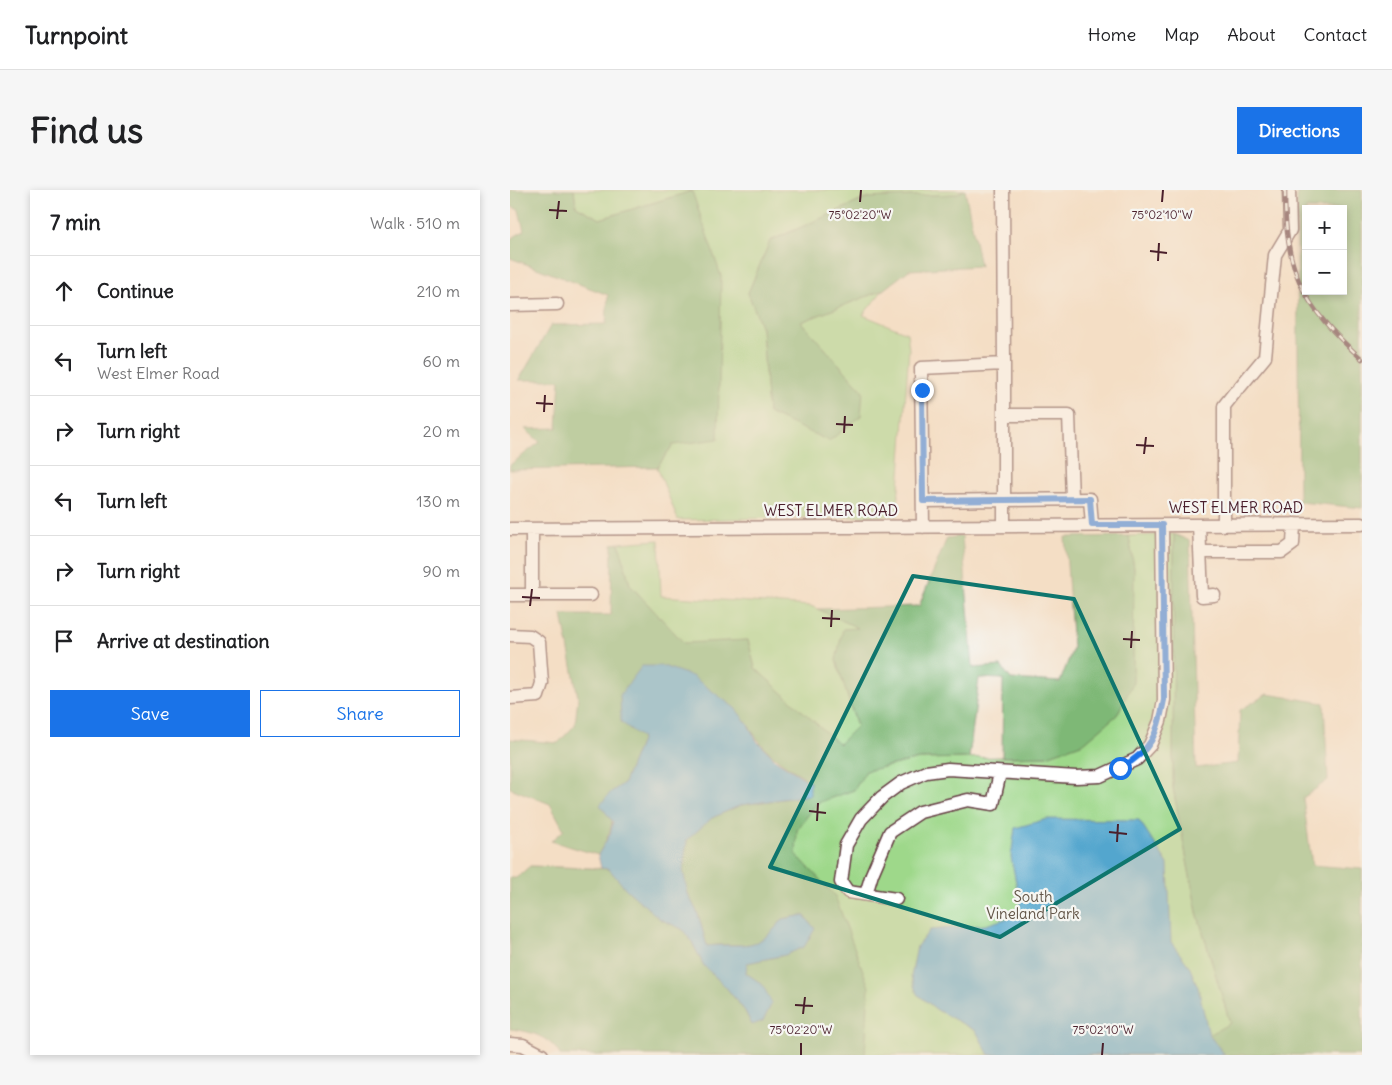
<!DOCTYPE html>
<meta charset="utf-8">
<style>
body{margin:0;font-family:Delius,sans-serif;background:#f6f6f6;color:#202124}
.controls{position:absolute;right:15px;top:15px;display:grid;overflow:hidden;border-radius:0px;box-shadow:0 2px 8px #0003}
.controls button{width:45px;height:45px;display:grid;place-items:center;padding:0;border:0;border-bottom:1px solid #e0e0e0;background:#fff;color:#202124;font:25px sans-serif}
.stop{position:absolute;width:15px;height:15px;margin:-11px;border:4px solid #1a73e8;border-radius:50%;background:#fff}
.stop.end{background:#1a73e8;border-color:#fff;box-shadow:0 1px 5px #0008}
.list{margin:0;padding:0;list-style:none}
h2{display:flex;justify-content:space-between;align-items:center;height:65px;margin:0;padding:0 20px;font-size:21px}
h2 small{font-size:16px;font-weight:400;color:#757577}
.list li{display:grid;grid-template-columns:32px 1fr auto;gap:15px;align-items:center;box-sizing:border-box;height:70px;padding:0 20px;border-top:1px solid #e0e0e0}
.list b{display:block;font-size:19px;white-space:nowrap}
.list p{margin:0;font-size:16px;white-space:nowrap;color:#757577}
.list em{font-size:16px;font-style:normal;color:#757577}
.actions{display:flex;gap:10px;padding:15px 20px}
.actions a{flex:1;padding:11px 0;border:1px solid #1a73e8;border-radius:0px;text-align:center;font-size:18px;color:#1a73e8}
.actions .main{background:#1a73e8;color:#fff}
.icon{flex:none;width:28px;height:28px;fill:none;stroke:currentColor;stroke-width:2;stroke-linecap:round;stroke-linejoin:round}
.map{position:relative;flex:none;width:852px;height:865px;overflow:hidden;border-radius:0px}
header{display:flex;align-items:center;gap:30px;box-sizing:border-box;height:70px;padding:0 25px;background:#fff;border-bottom:1px solid #e0e0e0}
header strong{font-size:24px}
nav{display:flex;gap:28px;margin-inline-start:auto;font-size:18px}
.intro{display:flex;align-items:center;justify-content:space-between;box-sizing:border-box;height:120px;padding:0 30px}
h1{margin:0;font-size:35px}
.button{padding:12px 22px;border-radius:0px;background:#1a73e8;color:#fff;font-size:18px;font-weight:700}
main{display:flex;gap:30px;padding:0 30px}
aside{flex:1;background:#fff;border-radius:0px;box-shadow:0 2px 8px #0003}
.map>svg:first-child{display:block}
</style>
<header>
<strong>Turnpoint</strong>
<nav><a>Home</a><a>Map</a><a>About</a><a>Contact</a></nav>
</header>
<div class="intro"><h1>Find us</h1><a class="button">Directions</a></div>
<main>
<aside>
<h2>7 min<small>Walk · 510 m</small></h2>
<ul class="list">
<li><svg class="icon" aria-label="ahead" viewBox="0 0 24 24"><path d="M12 20V5M6 11l6-6 6 6"/></svg><div><b>Continue</b></div><em>210 m</em></li>
<li><svg class="icon" aria-label="left" viewBox="0 0 24 24"><path d="M17 20v-9H6M10 6l-5 5 5 5"/></svg><div><b>Turn left</b><p>West Elmer Road</p></div><em>60 m</em></li>
<li><svg class="icon" aria-label="right" viewBox="0 0 24 24"><path d="M7 20v-9h11M14 6l5 5-5 5"/></svg><div><b>Turn right</b></div><em>20 m</em></li>
<li><svg class="icon" aria-label="left" viewBox="0 0 24 24"><path d="M17 20v-9H6M10 6l-5 5 5 5"/></svg><div><b>Turn left</b></div><em>130 m</em></li>
<li><svg class="icon" aria-label="right" viewBox="0 0 24 24"><path d="M7 20v-9h11M14 6l5 5-5 5"/></svg><div><b>Turn right</b></div><em>90 m</em></li>
<li><svg class="icon" aria-label="arrive" viewBox="0 0 24 24"><path d="M6 21V4h12l-3 4 3 4H6"/></svg><div><b>Arrive at destination</b></div></li>
</ul>
<div class="actions"><a class="main">Save</a><a>Share</a></div>
</aside>
<div class="map">
<svg width="852" height="865" viewBox="0 0 852 865">
<rect width="100%" height="100%" fill="#f6f6f2"/>
<filter id="ink" filterUnits="userSpaceOnUse"><feTurbulence type="fractalNoise" baseFrequency=".02" numOctaves="2"/><feDisplacementMap in="SourceGraphic" scale="10" xChannelSelector="R" yChannelSelector="G"/><feConvolveMatrix kernelMatrix="1 2 1 2 8 2 1 2 1" color-interpolation-filters="sRGB"/></filter>
<filter id="wash" filterUnits="userSpaceOnUse"><feTurbulence type="fractalNoise" baseFrequency=".0096" numOctaves="4" result="noise"/><feDisplacementMap in="SourceGraphic" scale="20" xChannelSelector="R" yChannelSelector="G"/><feGaussianBlur stdDeviation="1.12" result="paint"/><feColorMatrix in="noise" values="0 0 0 0 0 0 0 0 0 0 0 0 0 0 0 0 0 1.4 0 .05"/><feComposite in="paint" operator="in"/></filter>
<g filter="url(#wash)">
<rect width="100%" height="100%" fill="#f4dec5"/>
<!-- green -->
<path fill="#9ed88a" stroke="#747c5a" d="M64,0H454L446,4L357,8L260,51L238,103L252,138L258,223L353,201L291,132L373,100L353,125L397,143L399,159L387,326L168,330L147,277L163,255L182,1L90,29L66,16Z
M664,344L663,598L687,722L720,833L737,865H159L20,676L173,681L356,581L409,569L537,566L624,379L619,346Z
M149,350L151,406L301,416L349,438L326,470L347,537L329,555L245,478L238,450L174,454L120,395L109,353Z"/>
<!-- forest -->
<path fill="#7eb876" stroke="#646c50" fill-rule="evenodd" d="M0,0H64L66,16L90,29L182,1L211,86L208,249L163,255L147,277L0,280V275L30,252L15,239L47,238L50,190H9L41,135L96,134L98,105L0,68V49L14,41L9,20L0,16Z
M455,0L470,76L399,80L373,100L291,132L353,201L351,226L319,251L258,223L252,138L238,103L260,51L357,8L446,4Z
M787,0H852V318L789,312ZM796,19H833V101H796Z
M664,344L680,351L686,578L728,573L730,520L757,504L814,513L818,590L793,608L802,675L852,679V865H715L699,845L720,833L687,722L663,598Z
M452,346L463,478L491,476L501,489L550,492L563,458L555,347L619,346L624,379L623,493L607,525L574,553L537,566L492,567L493,489L469,488L459,568L409,569L356,581L344,600L307,613L287,640L286,664L325,706L359,797L355,865H50C40,846 19,841 0,839V688H6L20,676L99,679L116,699L150,729L172,739L182,752L194,776L215,796L235,821L242,835L252,794L236,783L237,773L275,765L305,739L294,725L273,729C244,765 237,751 197,756L188,724L178,704L173,681L177,650L202,628L231,615L300,605L293,586C268,572 251,558 237,533L132,548L114,593L101,602C103,633 104,638 88,665L41,651L54,640L40,614L0,598V549L48,553L65,535L68,507L52,425H101L102,354L109,353L120,395L174,453L238,450L245,478L329,554L347,536L326,470L333,439L348,438L308,419L409,416L437,348Z"/>
<!-- water -->
<path fill="#53a6ce" stroke="#4e627c" d="M132,476H153L182,486L225,518L237,533L247,551L267,571L300,592V605L231,615L202,628L177,650L173,681L178,704L188,724L197,756C236,752 245,764 273,729L294,725L305,739L294,757L275,765L237,773L236,783L252,794L262,813L253,831L242,835L235,821L215,796L194,776L182,752L172,739L150,729L116,699L99,679L91,678L88,665L100,644L103,632L90,615L101,602L114,593L132,548L111,532L110,505Z
M537,629L629,630L658,674L661,752L679,776L688,797L699,845L715,865H479L466,841L427,820L407,804L401,787L407,756L420,740L476,735L504,726L510,713L501,667L505,638Z"/>
</g>
<g filter="url(#ink)">
<g fill="none" stroke-linecap="round" stroke-linejoin="round">
<defs>
<path id="minor" d="M493,0L494,174
M0,115L47,114
M730,197L755,167L765,65L780,40L779,0
M494,225H559L562,309
M413,311L580,309L582,335
M689,335L692,406L704,405
M714,335V216L725,202
M413,337L411,178L494,174V336
M0,339L852,334
M690,362H772L783,354L784,334
M0,405H81
M22,405V339
M0,445L20,446L29,452L32,493L28,506L0,508
M356,704L362,684L380,642L410,622L458,610L483,614L490,583
M386,709L338,702L331,692L336,655L351,629L372,607L391,593L416,582L438,579L566,587L590,586L627,569L640,555L650,531L654,510L652,335
M0,854L13,855L32,865"/>
</defs>
<!-- minor casing -->
<use href="#minor" stroke="#643c42" stroke-width="15"/>
<!-- minor -->
<use href="#minor" stroke="#fff" stroke-width="12"/>
<defs>
<path id="rail" d="M775,0C775,81 791,115 852,169"/>
</defs>
<!-- rail casing -->
<use href="#rail" stroke="#4a1f2b" stroke-width="4.5"/>
<!-- rail -->
<use href="#rail" stroke="#f6f6f2" stroke-width="2.5" stroke-dasharray="8" stroke-linecap="butt"/>
</g>
</g>
<g fill="none" stroke-linecap="round" stroke-linejoin="round" filter="url(#ink)">
<!-- route -->
<path stroke="#1a73e8" stroke-width="6" d="M412,200L413,311L580,309L582,335H652L654,510C648,543 641,562 610,578"/>
</g>
<!-- marked area -->
<path d="M0 0H852V865H0ZM403,386L564,409L670,639L490,747L260,677Z" fill="#f4dec5" fill-opacity=".55" fill-rule="evenodd"/>
<path fill="none" stroke="#0f766e" stroke-width="4" stroke-linejoin="round" d="M403,386L564,409L670,639L490,747L260,677Z"/>
<!-- ticks -->
<path fill="none" stroke="#4a1f2b" stroke-width="2" d="M350,12L351,0M652,12L653,0M39,20L57,21M47,29L49,11M640,61L657,63M648,71L649,53M26,213L43,214M34,222L35,205M326,234L343,235M334,243L335,226M626,255L644,256M634,264L636,247M12,407L30,408M20,416L22,399M312,428L330,429M321,437L322,420M613,449L630,450M621,458L622,441M299,621L316,623M307,631L308,613M599,642L617,644M607,652L608,634M285,815L303,816M293,824L295,807M291,865V853M592,865L593,853"/>
<g text-anchor="middle" stroke-width="4.5" stroke-linejoin="round" paint-order="stroke">
<!-- street labels -->
<g font-size="15" fill="#4a1f2b" stroke="#f6f6f2">
<text x="726" y="323">WEST ELMER ROAD</text>
<text x="321" y="326">WEST ELMER ROAD</text>
</g>
<!-- park labels -->
<g font-size="15" fill="#635648" stroke="#f6f6f2">
<text x="523" y="712">South<tspan x="523" dy="17">Vineland Park</tspan></text>
</g>
</g>
<g font-size="12" text-anchor="middle" fill="#4a1f2b" stroke="#f6f6f2" stroke-width="4.5" stroke-linejoin="round" paint-order="stroke">
<text x="350" y="29">75°02'20"W</text>
<text x="652" y="29">75°02'10"W</text>
<text x="291" y="844">75°02'20"W</text>
<text x="593" y="844">75°02'10"W</text>
</g>
</svg>
<div class="controls">
<button>+</button>
<button>−</button>
</div>
<div class="stop" style="left:610px;top:578px"></div>
<div class="stop end" style="left:412px;top:200px"></div>
</div>
</main>
